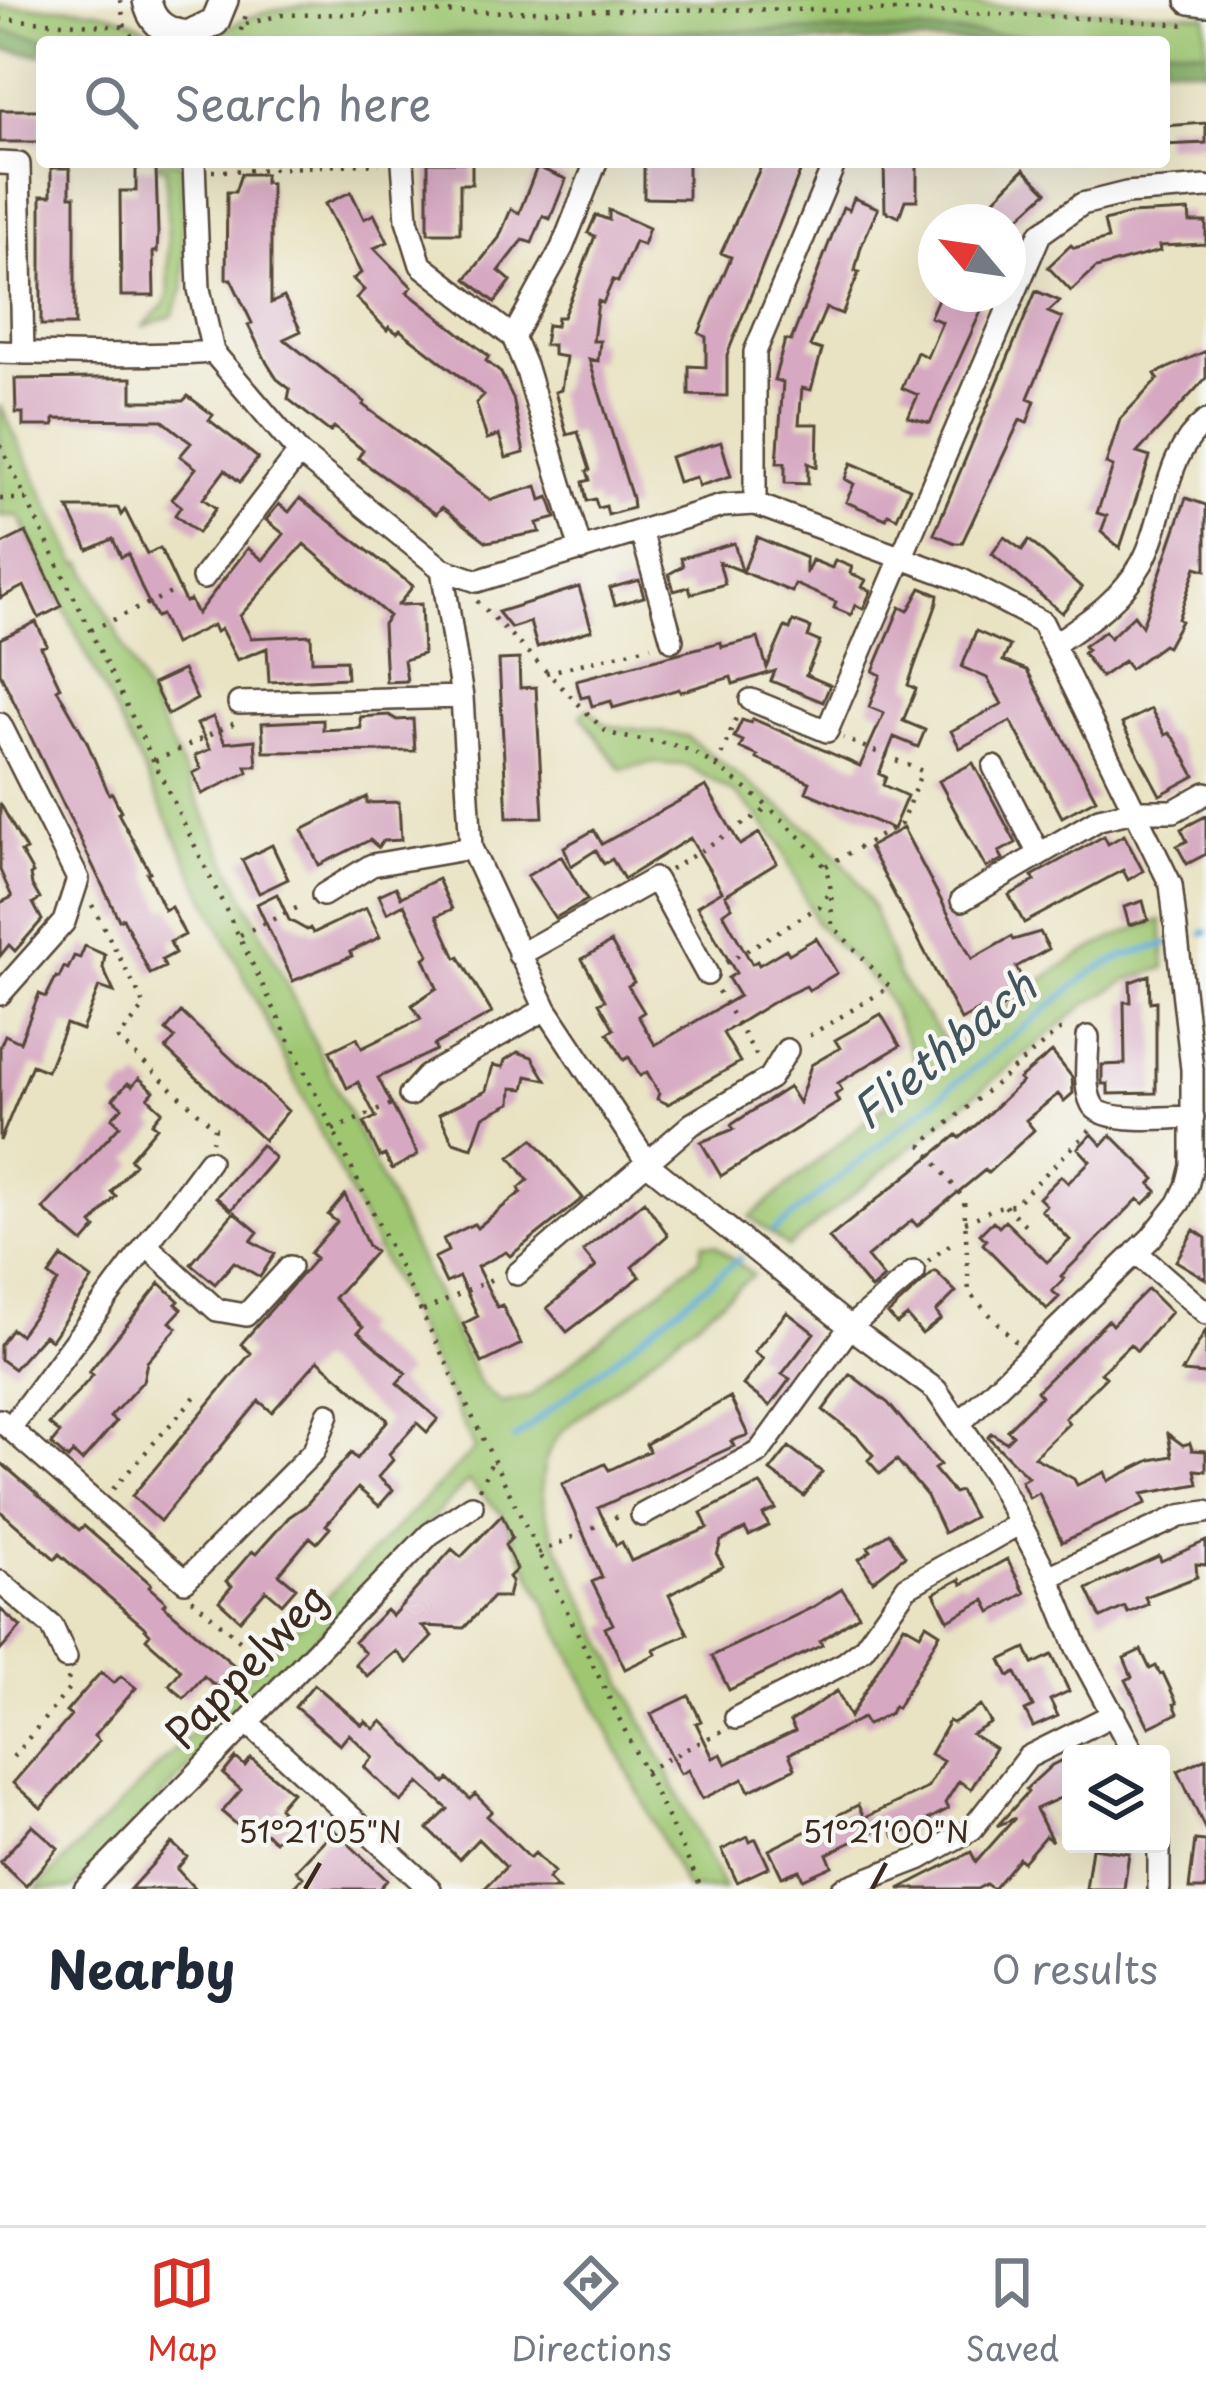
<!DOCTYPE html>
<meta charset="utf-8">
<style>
body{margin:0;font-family:"Playpen Sans",sans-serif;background:#f6f6f7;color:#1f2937}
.controls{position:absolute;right:36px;bottom:36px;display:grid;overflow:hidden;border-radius:12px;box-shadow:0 12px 48px #0002}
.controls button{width:108px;height:108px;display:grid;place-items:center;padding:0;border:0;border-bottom:3px solid #e0e1e3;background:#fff;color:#1f2937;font:60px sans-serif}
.compass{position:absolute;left:918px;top:204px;width:108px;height:108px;border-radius:50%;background:#fff;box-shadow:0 12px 48px #0002;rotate:299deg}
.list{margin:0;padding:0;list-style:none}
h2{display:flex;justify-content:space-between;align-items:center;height:156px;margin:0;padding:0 48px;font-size:51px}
h2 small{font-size:39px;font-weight:400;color:#747a83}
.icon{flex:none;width:66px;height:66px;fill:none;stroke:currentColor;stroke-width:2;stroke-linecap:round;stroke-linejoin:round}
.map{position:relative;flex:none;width:1206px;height:1889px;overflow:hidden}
.search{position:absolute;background:#fff;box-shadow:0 12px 48px #0002;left:36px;right:36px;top:36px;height:132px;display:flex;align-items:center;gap:30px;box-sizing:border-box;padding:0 42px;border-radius:12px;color:#747a83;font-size:45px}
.sheet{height:336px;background:#fff}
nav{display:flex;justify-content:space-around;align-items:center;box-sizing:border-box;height:168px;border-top:3px solid #e0e1e3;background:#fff;font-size:33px;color:#747a83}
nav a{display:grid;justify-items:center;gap:6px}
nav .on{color:#d93025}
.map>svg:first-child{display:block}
</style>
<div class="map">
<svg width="1206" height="1889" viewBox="0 0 1206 1889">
<rect width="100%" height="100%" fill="#f6f6f2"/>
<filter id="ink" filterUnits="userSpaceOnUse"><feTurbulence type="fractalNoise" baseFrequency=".00833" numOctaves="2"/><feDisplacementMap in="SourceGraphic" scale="24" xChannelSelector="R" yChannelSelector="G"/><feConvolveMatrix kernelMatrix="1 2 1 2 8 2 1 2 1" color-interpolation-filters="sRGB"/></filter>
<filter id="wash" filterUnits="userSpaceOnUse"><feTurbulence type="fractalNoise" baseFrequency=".004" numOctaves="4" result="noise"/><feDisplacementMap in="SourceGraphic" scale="48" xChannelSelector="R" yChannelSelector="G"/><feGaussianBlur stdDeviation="2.7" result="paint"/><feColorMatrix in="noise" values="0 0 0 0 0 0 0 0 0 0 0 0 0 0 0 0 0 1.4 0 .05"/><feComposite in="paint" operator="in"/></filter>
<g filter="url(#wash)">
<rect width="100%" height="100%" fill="#e9e3c3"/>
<!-- green -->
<path fill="#9fc772" stroke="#6d7848" stroke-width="3" d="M408,0C673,0 942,0 1206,15V51L1164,46V42L919,31H568L212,42C244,0 352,1 408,0Z
M0,7C55,7 122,2 164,42H65L0,30Z
M157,162H182L184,287L172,316L142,327L164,305L169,293L166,169L158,167Z
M0,405L78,565L83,563L480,1385L502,1403L529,1397L700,1258L703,1243L715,1245L753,1275L564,1429C533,1463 539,1501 556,1542L724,1889H686L501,1513L468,1481L72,1889H36L475,1449L19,516H0Z
M587,708L606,725L686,736L824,840L854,876L872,906L898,976L942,1038L953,1044L966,1041C1033,986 1078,945 1162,920L1165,968L1129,979L1085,1005L788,1247L750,1217L922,1075L885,994L816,923L780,844L755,813L734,793L686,765L650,763L621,769L581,715Z"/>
<!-- forest -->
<path fill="#7fac64" stroke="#5d6b41" stroke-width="3" d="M0,30L65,42H42V55L0,49Z
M568,31H919L1128,42H245Z
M1164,46L1206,51V69L1164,65Z"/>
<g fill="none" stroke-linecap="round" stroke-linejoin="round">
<!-- stream -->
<path stroke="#56a8d1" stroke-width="6" d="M1203,933L1206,932
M774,1231L1092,972L1121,957L1170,943
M514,1439L740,1258"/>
</g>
<g id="blocks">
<!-- building -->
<path fill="#d6a8c1" d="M0,110H42V142H0Z
M1206,123V143L1164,145V126Z
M428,162H472V184H460V233H428Z
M763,162H804L727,355V396L689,395V366L706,367V337L699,333L731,257L721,253Z
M884,162H917V200H905L899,217L885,211Z
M644,163H688V199L644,198Z
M537,167L566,179L550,219L543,216L532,243L523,240L499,271L511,281L495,302L466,279L499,238L511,209L519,213Z
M51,168H70V196H75V325H41V196H51Z
M136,168H156L158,233L157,252H153L154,296H121L120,191H136Z
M1024,169L1047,192L1014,222H972Z
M241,174H265V183H271V303L284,297L301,331L284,339L365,402L363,405L490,500L537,486L541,500L549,497L556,518L537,523L540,532L487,542L442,507L436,514L374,470L358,458L363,450L334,427L330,432L288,399L290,389L277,379L267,363L248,325L252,323L231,279H226L227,192H235Z
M351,192L364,219L374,214L388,242L374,248L412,287L407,292L489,356L486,361L501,373L513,398L524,453L506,458L499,435L487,439L476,403L484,395L400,330L397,333L389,327L387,330L356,298L364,290L353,279L361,273L325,204Z
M854,198L878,208L861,247L855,271L859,272L842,314L826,308L810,346L822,350L811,390L802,388L799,424H818L817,467L808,463V484L785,483V463H777L783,382L774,380L785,340L791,341L843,207L849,210Z
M609,210L649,228L643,245L635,242L618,282L613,280L603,303L598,301L593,341H600L598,361L589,359L632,498L633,508L608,515L606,506L598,508L595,499L587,501L583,482L590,480L587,471L590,470L578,432L567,435L555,392L561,390L566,357L553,355V345H544L547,325L556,326L557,317H563L574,291L595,236L588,233L596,215L609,220Z
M1189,211L1190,222H1206V244L1159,246L1160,251L1096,268L1071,291L1048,267L1071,245L1074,248L1108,239L1104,221L1130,214Z
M1036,291L1060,301L1048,312L1062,318L1028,398L1035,401L1027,423L1020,420L962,543H955L934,534Z
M940,294H979L975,304L983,307L930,423L908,417L918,395L902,388L917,352L927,357L942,322L930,317Z
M1206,351V378L1137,453L1150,457L1120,548L1101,532L1107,516L1097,513L1113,467L1106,464L1120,419L1158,379L1155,374Z
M98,378H132V401H183L188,396L213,415L209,420L258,458L240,482L225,470L203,499L216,508L198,533L175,515L181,506L172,499L196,468L180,456L191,443L162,420L54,419V426H23V413H16L15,379Z
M721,442L731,476L699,486L696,477L678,482L670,457Z
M851,463L910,488L897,518L888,514L886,519L846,502L854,484L845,479Z
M300,498L413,586L398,605L421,604L423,654L404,660L407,681L386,682L383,624L389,616L304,544L240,616L251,638L311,635L312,661L346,660L347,678L269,682L267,648L237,660L221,629L216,632L213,625L174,644L161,615L156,617L143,591L128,554L121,557L113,539L88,550L68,508H118L121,515L125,510L147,554L160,548L185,602L190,600L197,614L248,548L263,560L284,534L266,520L279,504L289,512Z
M1186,498L1206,505V570L1196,567L1178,619L1181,621L1167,647L1163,645L1130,669L1124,661L1101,677L1083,653L1087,650L1084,646L1105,631L1110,638L1134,615L1142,626Z
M26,532L62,606L39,618L24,586L0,598V545Z
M757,537L806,558V574L812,560L832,568L835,560L852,567L850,573L866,580L862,587L871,591L863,609L855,605L851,615L834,608L836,602L795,584L792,592L743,572Z
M1004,537L1022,550L1029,540L1082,588L1062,613L992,554Z
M734,543L742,571L719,562L725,584L691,594L689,587L674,591L669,574L683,566L681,558Z
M639,580L644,597L615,605L610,588Z
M579,587L592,630L537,647L530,622L511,628L498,612Z
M921,588L938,595L937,603L908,685L916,689L903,721L925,730L918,747L894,737L879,774L886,777L883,785L907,796L893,829L806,792L810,782L757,759L758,756L740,748L743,741L734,737L742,720L751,723L753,719L860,766L884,713L869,707L881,675L873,671L900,607L908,611Z
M793,621L811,628L808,637L820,642L806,675L830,685L823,702L771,681L775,671L733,684L731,677L680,692L679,689L613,708L611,701L592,706L589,696L581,698L576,680L721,642L722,647L758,638L767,668L785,627L790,629Z
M36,622L47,645L41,647L60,687L57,689L86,740L109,794L112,793L121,811L118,813L150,872L147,873L164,910L171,907L185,935L170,942L175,953L162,960L165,967L150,974L123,918L119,920L0,673V639Z
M976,631L1010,646L1003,661L1027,670L1096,799L1062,817L1011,721L960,748L951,731L1002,704L987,678L962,667Z
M519,659L520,688L536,687L543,817L507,818L499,660Z
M183,670L197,699L168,715L153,684Z
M1151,709L1165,735L1169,733L1176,741L1195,776L1160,795L1122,724Z
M389,715L397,720L413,719L415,751L264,752L262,723L323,720V730L361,728L360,717Z
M213,717L225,743L255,740L257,766H246L248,772L202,794L193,773L201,769L195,756L210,749L197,724Z
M973,763L1016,843L999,852L1003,859L986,868L939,781Z
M706,786L740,845L759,833L777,863L725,895L732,907L723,913L752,964L757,961L759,965L786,949L789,954L816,938L837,973L809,990L806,986L778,999L723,1033L740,1062L668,1104L657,1099L659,1093L647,1072L640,1076L629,1057L624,1060L616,1046L608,1033L614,1029L599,1003L605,1000L582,959L611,942L634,982L628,986L644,1012L638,1016L655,1045L739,996L728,978L736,973L697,906L722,891L690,838L624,879L612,859L604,864L596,850L571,866L564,847L594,830L602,844Z
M367,797V803L399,802L401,840L383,841L378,847L370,840L319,865L302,830Z
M0,803L26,850L21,852L33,873L30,875L32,885L40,899L33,903L42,920L15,951L9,945L0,956V903L12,897L0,870Z
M1206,816V854L1187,864L1177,846L1187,841L1181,829Z
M903,828L972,959L1011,937L1013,940L1040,932L1049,949L1016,967L1028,990L985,1018L980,1010L961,1020L869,847Z
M1124,835L1143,871L1128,880L1123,870L1024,923L1009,895L1035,881L1032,876L1104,836L1108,844Z
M272,845L288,879L259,893L242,860Z
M561,856L587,900L555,918L527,876Z
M438,879L452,909L437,916L456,958L459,957L492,1013L434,1045L436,1050L378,1078L418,1155L392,1169L385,1155L380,1157L364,1123L376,1117L358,1082L347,1088L330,1051L357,1038L362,1048L421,1019L412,1005L437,988L424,958L429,955L404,904L387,913L379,895L396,887L401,897Z
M277,894L289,920L307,930L310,928L313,933L366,908L380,937L350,952L352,956L293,981L257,904Z
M1143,901L1148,920L1129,925L1124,907Z
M85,946L105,955L103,968L114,992L99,987L82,1030L66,1024L47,1071L32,1065L0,1141V1047L5,1035L20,1042L39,994L46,997L56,977L59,978L64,967L68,969L74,956L80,958Z
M1149,975L1150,1002L1156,1001V1093L1108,1094V1084H1102V1065L1125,1064L1124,1002H1131L1130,982Z
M181,1012L288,1111L264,1140L166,1049L175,1038L166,1030Z
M881,1014L900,1046L838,1083L842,1090L835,1095L839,1102L721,1176L701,1142L734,1129L731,1125L789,1087L799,1103L811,1065L840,1048L835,1040Z
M518,1052L532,1057L546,1080L527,1076L524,1089L512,1088L511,1103L483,1117L472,1148L453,1142L439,1114L486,1091L493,1065L503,1067L505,1060Z
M1052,1052L1072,1077L1073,1093L1064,1101L1058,1094L1026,1120L1034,1130L988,1173L985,1170L917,1226L912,1220L867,1257L884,1278L871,1289L829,1238L957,1135L960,1138L976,1125L1022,1082L1019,1079Z
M139,1078L154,1091L148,1098L162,1111L152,1123L157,1127L130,1159L135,1164L111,1192L116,1196L92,1224L96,1228L83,1243L43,1209L120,1125L112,1118L122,1107L113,1099L128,1083L132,1086Z
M1092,1134L1102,1145L1111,1135L1155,1179L1150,1184L1157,1191L1144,1204L1138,1199L1061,1276L1064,1279L1052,1291L1059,1297L1047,1309L983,1244L986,1240L980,1234L993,1221L999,1227L1005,1221L1047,1262L1070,1240L1041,1210L1046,1205L1039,1198L1061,1176L1068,1183L1090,1161L1078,1148Z
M533,1139L583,1198L510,1256L506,1252L477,1267L497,1307L502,1305L521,1344L482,1363L463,1324L478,1316L459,1277L446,1283L434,1258L448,1251L443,1239L474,1224L477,1228L521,1192L519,1188L528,1180L510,1157Z
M261,1145L275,1158L231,1210L216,1197Z
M345,1195L368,1246L375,1252L334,1298L363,1327L358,1332L406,1373L397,1383L438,1419L427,1432L417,1423L389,1454L393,1460L378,1477L393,1490L379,1506L358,1488L326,1525L330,1528L317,1543L310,1537L279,1574L296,1588L282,1604L266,1590L240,1620L219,1601L232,1586L226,1581L252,1551L256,1554L289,1517L305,1506L351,1453L357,1459L388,1420L318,1360L272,1412L259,1401L160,1521L132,1496L251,1353L241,1344L316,1258L310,1253L337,1222L328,1215Z
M644,1201L668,1235L632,1267L640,1277L567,1332L547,1308L596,1267L583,1251Z
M234,1212L258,1232L251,1241L275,1254L260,1277L234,1262L215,1284L191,1264Z
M1194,1230L1206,1238V1279L1176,1261Z
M62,1257L92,1279L51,1340L44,1335L14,1369L0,1359V1345L12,1329L20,1335L58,1282L49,1275Z
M935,1271L956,1292L936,1312L941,1319L922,1334L907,1316L897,1324L888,1314Z
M160,1283L179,1301L176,1304L182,1309L170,1322L177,1328L147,1362L143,1381L110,1417L116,1422L82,1461L73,1453L68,1459L51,1444L60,1433L49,1424L93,1375L89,1372Z
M1148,1289L1171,1312L1137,1351L1130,1344L1101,1373L1106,1377L1065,1418L1069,1423L1034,1457L1074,1479L1077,1485L1105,1472L1108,1481L1151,1460L1172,1456L1168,1434L1183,1445L1190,1443L1192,1450L1206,1451V1471L1195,1470L1198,1484L1142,1494L1146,1503L1062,1542L1039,1493L1029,1498L1021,1481L1028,1477L988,1437L991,1433L1006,1442L1013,1435L1007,1430L1041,1396L1037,1391L1108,1320L1112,1325Z
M787,1312L814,1333L782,1374L790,1379L770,1406L743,1385L763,1359L754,1352Z
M1206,1330V1374L1182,1372Z
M850,1374L888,1403L940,1465L934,1469L954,1493L960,1491L974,1517L944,1533L927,1496L897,1460L880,1474L868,1460L873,1455L858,1437L823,1410Z
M730,1397L748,1435L731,1441L734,1446L598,1508L616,1545L622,1542L631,1561L708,1528L701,1513L760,1484L776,1509L763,1515L769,1526L749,1536L745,1529L721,1541L717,1555L723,1566L669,1595L688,1634L654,1649L656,1654L625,1669L605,1628L613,1624L592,1582L602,1577L562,1484L605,1464L609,1470L649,1451L646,1444Z
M789,1447L822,1472L804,1496L770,1471Z
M0,1462L79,1530L84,1526L151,1584L149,1587L166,1602L163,1605L236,1667L218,1688L204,1676L184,1698L169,1685L181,1670L146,1639L150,1634L143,1626L59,1554L55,1559L0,1511Z
M502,1515L512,1538L505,1545L517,1569L509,1577L512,1581L508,1597H493L464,1628L422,1626L432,1637L407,1663L396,1651L367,1676L355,1664L365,1653L354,1642L386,1610L392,1616L452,1549L461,1557Z
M889,1533L905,1556L873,1581L859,1559L871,1551L868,1547Z
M1206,1541V1565L1196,1564L1197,1577L1145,1597L1148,1604L1128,1613L1125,1607L1101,1618L1087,1589L1159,1556L1161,1561Z
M1007,1559L1025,1593L991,1612L985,1600L948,1620L934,1593L960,1579L962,1584Z
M842,1589L859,1615L820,1641L822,1645L729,1690L712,1656L813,1607Z
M0,1609L21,1627L0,1651Z
M926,1624L940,1633L897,1708L894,1706L890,1713L867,1725L863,1718L789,1754L795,1768L749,1791L743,1779L702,1799L688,1770L680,1774L651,1714L689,1696L701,1721L696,1723L713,1758L721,1754L726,1764L795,1731L790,1722L837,1691L850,1717L904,1625L920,1634Z
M1026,1648L1033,1664L1052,1655L1069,1691L1050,1700L1058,1716L1033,1727L1025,1711L1033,1707L1016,1673L1009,1676L1001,1660Z
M1141,1650L1150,1669L1156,1666L1160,1674L1163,1673L1177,1703L1174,1704L1178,1713L1149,1727L1126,1680L1132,1677L1124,1658Z
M101,1672L114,1683L121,1676L136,1688L94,1736L99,1741L41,1808L13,1783L71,1716L66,1712Z
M314,1684L362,1725L365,1721L374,1729L382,1721L445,1783L449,1779L470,1799L475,1794L492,1811L487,1816L530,1858L535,1853L554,1872L548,1879L558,1889H484L506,1867L478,1839L459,1859L428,1829L448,1809L419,1783L401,1802L364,1767L373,1757L349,1734L340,1745L295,1707Z
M981,1706L991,1723L972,1734L995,1748L971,1789L959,1781L945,1803L948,1809L895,1837L889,1824L827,1854L832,1866L803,1879L799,1870L782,1877L769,1850L858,1805L864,1818L927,1788L943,1761L930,1754L949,1721L953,1723Z
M1071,1756V1793L1036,1809L1052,1841L1045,1836L1023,1862L1019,1858L993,1889L986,1884L977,1889H899L971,1852L976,1862L1015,1818L997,1826L1028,1792L1026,1789L1052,1765Z
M236,1758L245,1766L251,1758L292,1792L279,1807L290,1823L275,1841L249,1820L242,1829L222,1812L241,1790L223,1774Z
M1206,1758V1831L1178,1771Z
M32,1825L58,1848L26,1886L0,1862Z
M334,1830L387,1880L379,1889H292L303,1877L296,1870Z
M748,1837L750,1842L756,1839L769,1867L737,1882L722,1850Z
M1195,1840L1206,1841V1889H1189Z
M172,1843L187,1857L177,1869L195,1889H130Z
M1092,1848L1129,1853L1124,1889H1086Z"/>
</g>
</g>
<g filter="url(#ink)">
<use href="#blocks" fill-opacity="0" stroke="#554637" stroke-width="3"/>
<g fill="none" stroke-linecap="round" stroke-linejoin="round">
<defs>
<path id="minor" d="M403,162L407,220L421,265L513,337L526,368L581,550
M0,163L19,164L23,353
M513,337L562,248L596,162
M0,352C72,354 142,357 213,352L199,289L194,162
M213,352L299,453L442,569L462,697L471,848L546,1009L649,1165L850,1327L936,1390L994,1474L1048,1577L1077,1648L1134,1754
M755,504V352L835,162
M641,531L672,640
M442,569L477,581L722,506L755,504L962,580L1042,622L1171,885L1192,1069V1166L1187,1186L1179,1203L1151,1238L961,1422
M203,578L299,453
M1053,645C1088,621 1120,601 1142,563C1167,517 1162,456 1206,421
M751,700L827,731L1040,234L1082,204L1126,193L1206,187
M239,703L462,697
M0,724L78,879L64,922L0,994
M994,767L1039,854
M323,895L372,865L471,848
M962,900L1099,819L1134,811H1174L1206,793
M519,955L655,879L707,974
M1088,1037C1088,1056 1083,1087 1092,1104C1102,1125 1171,1117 1193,1117
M410,1095L427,1076L546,1009
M147,1246L217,1310L246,1315L290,1267
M1136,1252L1206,1313
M517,1274L692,1124L770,1078L787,1050
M0,1420L185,1581L314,1451L328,1414
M10,1428L209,1161
M642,1515L759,1452L850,1327L914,1272
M1048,1577L1180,1516L1206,1512
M0,1582L52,1626L66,1658
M736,1718L845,1663L863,1649L907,1587L1020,1523
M247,1722L430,1889
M1159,1844V1889
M85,1889L430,1534L472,1506
M842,1889L919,1859L972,1829L1028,1757L1114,1714"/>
<path id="major" d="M147,0C151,23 166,33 188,35L215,22L224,0
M1190,0L1206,2"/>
</defs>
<!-- minor casing -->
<use href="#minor" stroke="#554637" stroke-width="26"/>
<!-- major casing -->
<use href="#major" stroke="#554637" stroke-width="32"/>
<!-- path -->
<path stroke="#554637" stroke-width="4.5" stroke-dasharray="3 9" stroke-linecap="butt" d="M120,0L125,27L136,42
M0,19L125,27
M246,24L281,15C583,11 885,1 1186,25
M237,42L247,12
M212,171C269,171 324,164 380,164
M0,445L702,1889
M0,499H26
M477,601L605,731C631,742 659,739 686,749C719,762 812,839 826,870C833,887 831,907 832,925L890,987L802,1040
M91,630L184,587
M546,673L651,646
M155,761L237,722
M717,766L737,715
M826,866L901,824L922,771L843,738
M670,870L767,809
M92,905L145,1006L118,1039L215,1128L212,1141
M240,935L305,904
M726,963L820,906L829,892
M718,991L758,1058
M333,1130L394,1103
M1005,1206L1031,1230
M965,1222C989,1214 986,1207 1014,1205L1092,1128
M928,1261L956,1240
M423,1311L499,1276
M1016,1342L969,1293L964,1199L922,1145L1060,1030L1069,1028
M113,1489L199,1392
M479,1489L492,1462
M538,1553L620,1515
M192,1599L258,1656L268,1675
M13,1757L69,1689L68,1675
M644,1771L724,1730"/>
<!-- minor -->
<use href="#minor" stroke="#fff" stroke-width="21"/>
<!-- major -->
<use href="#major" stroke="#fff" stroke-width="27"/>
</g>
</g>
<!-- ticks -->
<path fill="none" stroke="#3b2a1e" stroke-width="4.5" d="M305,1889L320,1863M872,1889L886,1863"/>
<g text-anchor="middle" stroke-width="9" stroke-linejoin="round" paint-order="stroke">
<!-- street labels -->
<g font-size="42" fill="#3b2a1e" stroke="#f6f6f2">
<text transform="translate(247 1666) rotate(-46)" y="15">Pappelweg</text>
</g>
<!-- water labels -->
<g font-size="45" font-style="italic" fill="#44565d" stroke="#f6f6f2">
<text transform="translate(944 1050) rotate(-39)" y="16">Fliethbach</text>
</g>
</g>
<g font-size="30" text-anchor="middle" fill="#3b2a1e" stroke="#f6f6f2" stroke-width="9" stroke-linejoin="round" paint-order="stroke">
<text x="320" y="1843">51°21'05"N</text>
<text x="886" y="1843">51°21'00"N</text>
</g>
</svg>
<div class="controls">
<button><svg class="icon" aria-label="layers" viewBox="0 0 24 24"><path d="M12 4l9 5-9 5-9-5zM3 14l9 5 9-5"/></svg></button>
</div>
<svg class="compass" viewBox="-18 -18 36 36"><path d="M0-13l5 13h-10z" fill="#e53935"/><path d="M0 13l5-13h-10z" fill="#747a83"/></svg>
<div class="search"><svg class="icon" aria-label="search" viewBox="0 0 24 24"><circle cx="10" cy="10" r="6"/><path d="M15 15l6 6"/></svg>Search here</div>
</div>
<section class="sheet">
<h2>Nearby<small>0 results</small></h2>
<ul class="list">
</ul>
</section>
<nav>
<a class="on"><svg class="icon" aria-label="map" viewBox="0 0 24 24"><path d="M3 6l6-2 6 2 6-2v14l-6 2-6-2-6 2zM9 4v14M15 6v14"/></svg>Map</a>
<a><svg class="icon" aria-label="directions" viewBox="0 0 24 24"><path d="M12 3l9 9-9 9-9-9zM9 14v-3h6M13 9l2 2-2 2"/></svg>Directions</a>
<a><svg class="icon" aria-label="saved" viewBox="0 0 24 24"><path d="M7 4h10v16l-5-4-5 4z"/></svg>Saved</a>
</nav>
